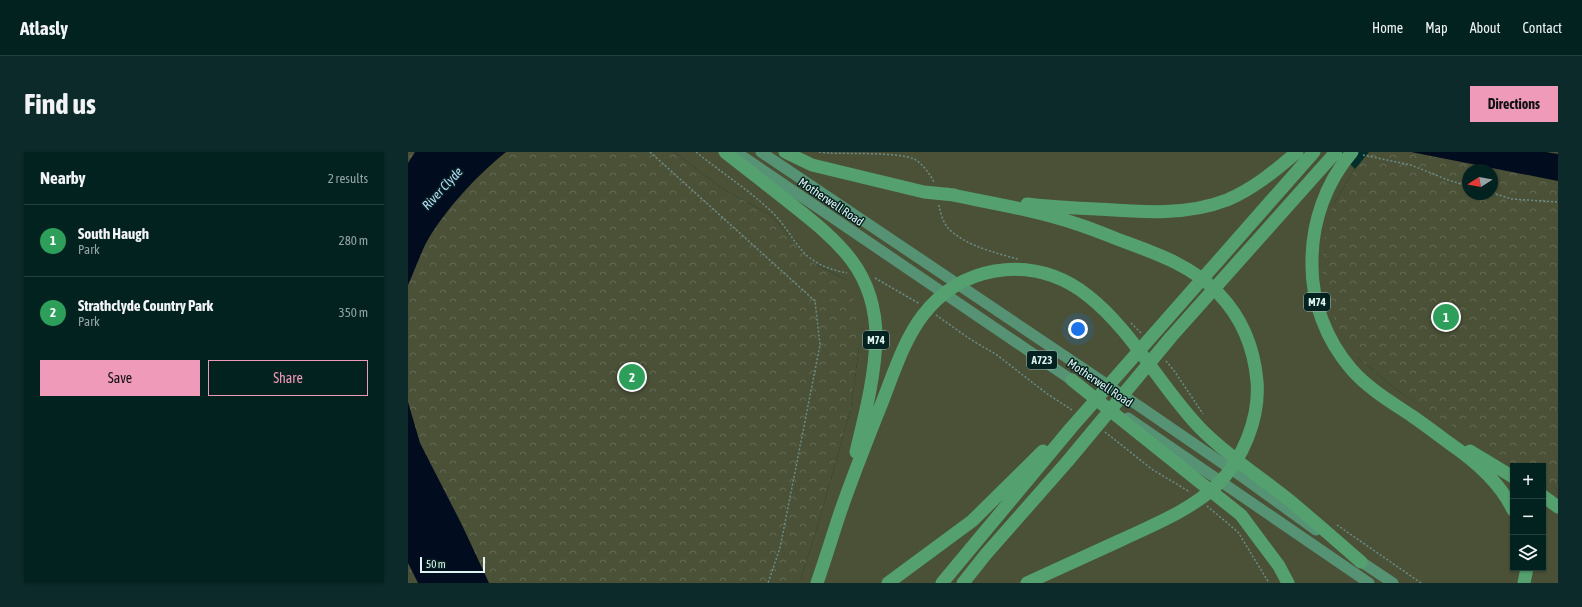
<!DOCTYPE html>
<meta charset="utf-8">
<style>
body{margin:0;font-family:"Asap Condensed",sans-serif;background:#0c2a29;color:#f1f3f6}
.controls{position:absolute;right:12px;bottom:12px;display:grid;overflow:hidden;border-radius:0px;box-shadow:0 1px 3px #0004}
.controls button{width:36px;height:36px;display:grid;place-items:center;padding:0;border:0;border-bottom:1px solid #233f3e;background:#022220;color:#f1f3f6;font:20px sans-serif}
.compass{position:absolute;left:1054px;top:12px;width:36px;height:36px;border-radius:50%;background:#022220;box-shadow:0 1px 3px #0004;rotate:259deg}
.scale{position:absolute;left:12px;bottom:10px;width:65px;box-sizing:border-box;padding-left:4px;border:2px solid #dff4f1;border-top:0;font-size:11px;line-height:14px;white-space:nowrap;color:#dff4f1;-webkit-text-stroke:3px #042220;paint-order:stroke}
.you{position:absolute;left:670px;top:177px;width:14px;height:14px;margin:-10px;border:3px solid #fff;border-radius:50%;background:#1a73e8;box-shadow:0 0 0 6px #1a73e833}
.badge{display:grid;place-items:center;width:26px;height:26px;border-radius:50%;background:#ef9ab8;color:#fff;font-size:13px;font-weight:700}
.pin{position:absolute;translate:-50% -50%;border:2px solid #fff;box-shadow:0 1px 4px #0006}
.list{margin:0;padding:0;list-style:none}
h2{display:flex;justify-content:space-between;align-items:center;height:52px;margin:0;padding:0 16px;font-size:17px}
h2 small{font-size:13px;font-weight:400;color:#96a4a5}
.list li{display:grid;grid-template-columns:26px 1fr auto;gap:12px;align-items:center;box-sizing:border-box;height:72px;padding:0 16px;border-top:1px solid #233f3e}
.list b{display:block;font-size:15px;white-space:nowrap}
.list p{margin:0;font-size:13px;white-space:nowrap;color:#96a4a5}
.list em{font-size:13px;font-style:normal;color:#96a4a5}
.actions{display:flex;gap:8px;padding:12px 16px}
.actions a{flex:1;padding:9px 0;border:1px solid #ef9ab8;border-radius:0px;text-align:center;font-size:14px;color:#ef9ab8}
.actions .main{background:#ef9ab8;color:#111}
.icon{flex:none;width:22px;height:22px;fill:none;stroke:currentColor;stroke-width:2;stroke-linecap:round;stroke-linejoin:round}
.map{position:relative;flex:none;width:1150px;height:431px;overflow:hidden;border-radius:0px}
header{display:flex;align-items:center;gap:24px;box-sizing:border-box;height:56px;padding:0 20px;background:#022220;border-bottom:1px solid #233f3e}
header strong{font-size:19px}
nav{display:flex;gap:22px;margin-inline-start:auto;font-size:14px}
.intro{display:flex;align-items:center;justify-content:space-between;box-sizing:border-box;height:96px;padding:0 24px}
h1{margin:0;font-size:28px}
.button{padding:10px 18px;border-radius:0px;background:#ef9ab8;color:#111;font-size:14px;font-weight:700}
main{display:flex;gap:24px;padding:0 24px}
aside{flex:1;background:#022220;border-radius:0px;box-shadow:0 1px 3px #0004}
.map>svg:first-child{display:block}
</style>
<header>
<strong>Atlasly</strong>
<nav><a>Home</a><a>Map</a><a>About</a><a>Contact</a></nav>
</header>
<div class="intro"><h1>Find us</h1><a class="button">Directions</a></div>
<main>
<aside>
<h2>Nearby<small>2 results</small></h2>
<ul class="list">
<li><span class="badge" style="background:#2e9e5b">1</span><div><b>South Haugh</b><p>Park</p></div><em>280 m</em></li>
<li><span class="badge" style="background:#2e9e5b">2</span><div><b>Strathclyde Country Park</b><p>Park</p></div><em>350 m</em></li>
</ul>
<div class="actions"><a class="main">Save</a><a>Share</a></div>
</aside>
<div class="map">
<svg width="1150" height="431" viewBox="0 0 1150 431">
<defs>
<pattern id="park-crowns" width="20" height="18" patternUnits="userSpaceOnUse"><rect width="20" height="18" fill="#4a5137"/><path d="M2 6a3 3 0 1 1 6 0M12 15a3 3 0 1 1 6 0" fill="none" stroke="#646b54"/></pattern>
</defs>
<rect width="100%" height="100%" fill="#032d2a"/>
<!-- green -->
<path fill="#4a5137" d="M266,0H930L947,17L925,53L950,206L993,241L1112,314H1105V416H1135V328L1150,338V431H391L408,380L443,256L451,195L439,128L407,112L363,63L315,37Z"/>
<!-- park -->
<path fill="url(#park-crowns)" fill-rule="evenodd" d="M0,0H266L315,37L363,63L407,112L439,128L450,162L451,195L443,256L408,380L391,431H0Z
M961,0H1150V338L1135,329V314H1108L993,241L950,206L931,178L920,151L914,122L915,92L925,53L947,17ZM1060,18H1084V42H1060Z"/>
<!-- water -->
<path fill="#010c1e" d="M7,0H98C69,23 34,61 17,93C11,106 6,120 0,133V11Z
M1003,0H1138L1150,2V29Z
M0,250L12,291L54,373L81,431H10L0,411Z"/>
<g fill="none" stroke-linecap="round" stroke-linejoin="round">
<!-- path -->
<path stroke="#6d8c89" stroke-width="1.5" stroke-dasharray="2 2" stroke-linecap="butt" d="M242,0L407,149L412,193L372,396L360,431
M288,0C314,21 341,38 365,61C379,75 387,94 402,106C412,114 427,119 439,121
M411,0L420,1C441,2 490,0 506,7C515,12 521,21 526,30
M955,3L1003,13L1040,28L1060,34
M1084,41L1104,47L1150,50
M531,53C532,60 535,70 540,76C556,93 587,101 610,107
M467,126L512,152
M528,163L562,187L589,203L638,241L664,258
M723,171L733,181
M758,209L767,220L795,262
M697,280L745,318L782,340
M799,354L830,380L861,431
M929,373L1013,431"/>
<!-- primary -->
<path stroke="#569374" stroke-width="11" d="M328,0L671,233
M353,0L731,254L836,326L908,378
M720,266L961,431
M946,405L985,431"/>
<!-- motorway -->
<path stroke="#54a16f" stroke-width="13" d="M317,0C339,17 360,34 382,51C430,89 468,119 468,186C467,225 457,262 448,300
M377,0L404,13L516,40L546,43
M944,0C918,30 904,70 904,109C903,149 918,188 944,218C961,237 983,250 1004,264C1017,273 1029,282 1041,291C1066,308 1092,330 1105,358
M539,42C583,51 627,58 669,72C685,77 701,84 717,90C750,102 786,115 811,142C834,166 846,196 849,229C852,266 835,308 808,334C781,359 745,373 711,389C680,403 650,417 619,431
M619,52C643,55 666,56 689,57C732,60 778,64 819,48C845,37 867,19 889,0
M664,228L833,363L871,414L880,431
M1062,299L1105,325
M1135,344L1150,355
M409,431C417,408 424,385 432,361C445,323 460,286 475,248C486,220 496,188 515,163C533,140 558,124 587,119C692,102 733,217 794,278C820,304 852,325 881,348C905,368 929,389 953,410
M480,431L564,369L635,299
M534,431L663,276L906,0
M555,431L578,402L659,310L763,185L928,0
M1116,431L1119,416"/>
</g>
<g text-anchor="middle" stroke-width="3" stroke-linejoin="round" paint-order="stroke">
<!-- shield labels -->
<g fill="#042220" stroke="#9db5b2" stroke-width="1">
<rect x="896" y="141" width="26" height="18" rx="3"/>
<rect x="455" y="179" width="26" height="18" rx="3"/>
<rect x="619" y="199" width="30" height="18" rx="3"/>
</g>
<g font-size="11" font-weight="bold" fill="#dff4f1">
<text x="909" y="154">M74</text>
<text x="468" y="192">M74</text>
<text x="634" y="212">A723</text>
</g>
<!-- street labels -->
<g font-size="12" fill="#dff4f1" stroke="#042220">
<text transform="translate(423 50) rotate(34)" y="4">Motherwell Road</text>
<text transform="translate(692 231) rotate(34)" y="4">Motherwell Road</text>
</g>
<!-- water labels -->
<g font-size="13" font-style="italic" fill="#bcd8fe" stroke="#042220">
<text transform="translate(34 36) rotate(-47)" y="5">River Clyde</text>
</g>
</g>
</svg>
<div class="controls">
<button>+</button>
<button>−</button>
<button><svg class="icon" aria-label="layers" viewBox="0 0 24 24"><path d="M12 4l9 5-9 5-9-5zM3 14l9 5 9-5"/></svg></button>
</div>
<svg class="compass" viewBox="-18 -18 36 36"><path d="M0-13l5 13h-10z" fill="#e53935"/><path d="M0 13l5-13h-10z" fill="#96a4a5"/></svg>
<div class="scale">50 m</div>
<div class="you"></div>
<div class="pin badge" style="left:1038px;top:165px;background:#2e9e5b">1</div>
<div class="pin badge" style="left:224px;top:225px;background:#2e9e5b">2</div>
</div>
</main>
